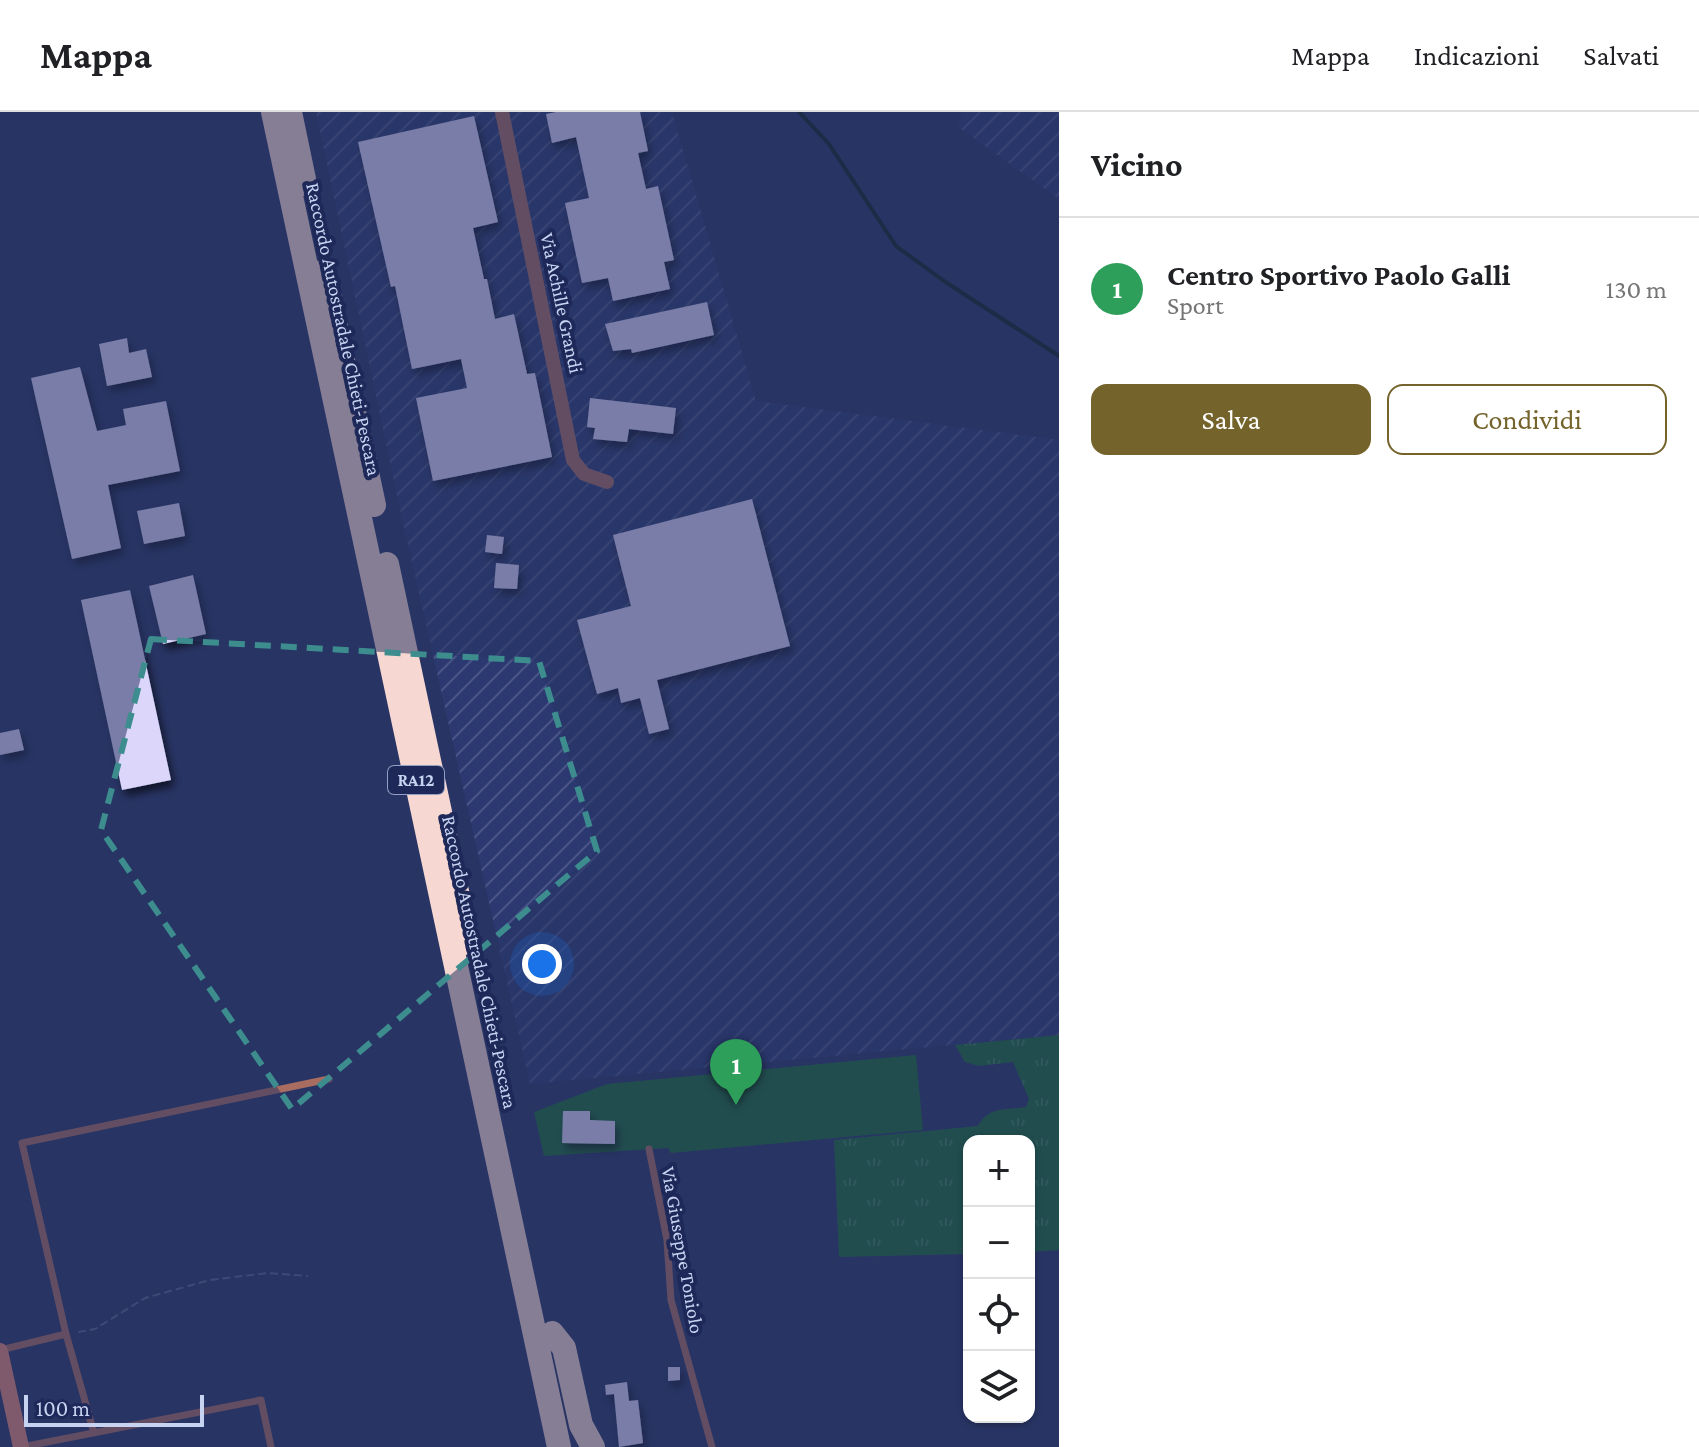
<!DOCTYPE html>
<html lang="it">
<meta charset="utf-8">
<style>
body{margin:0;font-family:"Crimson Pro",serif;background:#f2f2f2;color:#202124}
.controls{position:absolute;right:24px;bottom:24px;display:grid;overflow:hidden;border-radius:16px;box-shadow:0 2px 6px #0004}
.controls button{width:72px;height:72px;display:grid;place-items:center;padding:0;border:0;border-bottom:2px solid #e0e0e0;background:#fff;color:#202124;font:40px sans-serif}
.scale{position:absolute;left:24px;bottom:20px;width:180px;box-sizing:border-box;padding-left:8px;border:4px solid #c8d2f1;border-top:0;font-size:22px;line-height:28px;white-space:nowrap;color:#c8d2f1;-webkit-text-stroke:6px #1e2959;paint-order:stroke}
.you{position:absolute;left:542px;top:852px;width:28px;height:28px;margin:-20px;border:6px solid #fff;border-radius:50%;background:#1a73e8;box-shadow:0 0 0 12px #1a73e833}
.badge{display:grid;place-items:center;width:52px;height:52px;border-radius:50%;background:#74632b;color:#fff;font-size:26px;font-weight:700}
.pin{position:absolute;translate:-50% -66px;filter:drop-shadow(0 2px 4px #0008)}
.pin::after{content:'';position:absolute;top:42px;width:28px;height:24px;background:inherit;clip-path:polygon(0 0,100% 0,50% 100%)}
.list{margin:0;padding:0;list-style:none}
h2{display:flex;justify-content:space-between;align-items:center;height:104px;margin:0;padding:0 32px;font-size:34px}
h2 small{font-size:26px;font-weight:400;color:#757577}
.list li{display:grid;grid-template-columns:52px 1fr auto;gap:24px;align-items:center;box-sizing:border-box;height:144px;padding:0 32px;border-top:2px solid #e0e0e0}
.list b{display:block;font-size:30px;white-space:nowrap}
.list p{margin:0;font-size:26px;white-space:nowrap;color:#757577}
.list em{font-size:26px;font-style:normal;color:#757577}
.actions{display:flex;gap:16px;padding:24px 32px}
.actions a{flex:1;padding:18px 0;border:2px solid #74632b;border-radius:16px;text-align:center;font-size:28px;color:#74632b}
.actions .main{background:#74632b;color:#fff}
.icon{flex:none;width:44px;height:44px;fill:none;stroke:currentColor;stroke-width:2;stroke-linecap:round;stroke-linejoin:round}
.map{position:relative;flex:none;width:1059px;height:1335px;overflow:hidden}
header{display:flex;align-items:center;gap:48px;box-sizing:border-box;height:112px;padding:0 40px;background:#fff;border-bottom:2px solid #e0e0e0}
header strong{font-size:38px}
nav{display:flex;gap:44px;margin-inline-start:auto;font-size:28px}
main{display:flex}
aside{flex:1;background:#fff}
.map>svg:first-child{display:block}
</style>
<header>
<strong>Mappa</strong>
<nav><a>Mappa</a><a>Indicazioni</a><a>Salvati</a></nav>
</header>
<main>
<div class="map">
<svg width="1059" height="1335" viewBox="0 0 1059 1335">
<defs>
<pattern id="industrial-furrows" width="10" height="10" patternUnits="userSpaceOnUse" patternTransform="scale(2)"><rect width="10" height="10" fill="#2c3971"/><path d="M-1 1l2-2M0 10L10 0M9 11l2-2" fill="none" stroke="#495586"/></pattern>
<pattern id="grass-tufts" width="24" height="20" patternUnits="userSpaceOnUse" patternTransform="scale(2)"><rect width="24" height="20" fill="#1a6c37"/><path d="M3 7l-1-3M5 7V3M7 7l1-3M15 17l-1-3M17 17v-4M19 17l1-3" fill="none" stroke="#3a8054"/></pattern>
<filter id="shadow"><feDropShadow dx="3.5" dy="6" stdDeviation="4" flood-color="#0009"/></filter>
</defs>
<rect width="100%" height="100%" fill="#283464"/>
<!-- industrial -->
<path fill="url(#industrial-furrows)" d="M316,0H672L756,289L1059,328V923L530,972L398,388Z
M962,0H1059V87L958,15Z"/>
<!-- grass -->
<path fill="url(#grass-tufts)" d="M1059,923V1138L1029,1140V1029H969V1142L839,1145L834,1028L978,1014C988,994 1007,998 1026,995L1029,987L1013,950L979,954L965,950L955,933Z"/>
<!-- park -->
<path fill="#1a6c37" d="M916,943L923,1018L671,1041L668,1036L544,1044L534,1000L607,972Z"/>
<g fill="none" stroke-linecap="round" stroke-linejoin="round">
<!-- stream -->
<path stroke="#102124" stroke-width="4" d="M799,0L829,32L896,134L944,169L1059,244"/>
</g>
<!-- building -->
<path fill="#dbd6fa" filter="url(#shadow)" d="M556,0H640L648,39L638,41L646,77L658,74L674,148L664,150L670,177L613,189L608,166L582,171L565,91L589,86L576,25L552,31L546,2Z
M474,4L498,110L473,116L484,167H487L495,207L514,202L527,262L535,261L552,345L433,369L416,286L467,276L461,247L412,257L395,174L391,175L358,30Z
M707,190L714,223L632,241L631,237L613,239L605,212Z
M127,226L129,241L146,237L152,265L107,274L99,232Z
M80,255L97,319L126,313L123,297L166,289L180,359L108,373L121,436L72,447L31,266Z
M590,286L676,296L673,322L629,317L627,330L593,327L595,316L587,315Z
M752,387L790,534L657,568L669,617L649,622L640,586L621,591L618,576L597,582L577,508L631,494L613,423Z
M179,391L185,424L144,432L137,399Z
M487,423L504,425L502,442L485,440Z
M496,451L519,453L517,477L494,476Z
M193,463L206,522L163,532L149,474Z
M130,478L171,668L122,678L81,488Z
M19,617L24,638L0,643V621Z
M563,999H590V1008L615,1009V1032L562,1031Z
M668,1255H680V1268L668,1269Z
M627,1270L629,1289L638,1288L643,1331L619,1335L614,1282L606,1283L605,1273Z"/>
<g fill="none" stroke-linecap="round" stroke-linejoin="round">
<!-- path -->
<path stroke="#58648e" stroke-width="2" stroke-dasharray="8 4" stroke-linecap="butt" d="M78,1220L95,1217L145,1186L210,1168L268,1161L308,1164"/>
<!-- lane -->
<path stroke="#a96c61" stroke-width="7" d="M649,1037L667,1128L671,1188L712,1335
M0,1238L66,1222
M94,1321L66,1222L22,1031L329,967
M22,1335L261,1288L271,1335"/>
<!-- street -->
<path stroke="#a96c61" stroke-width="14" d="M502,0L573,348L584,362L607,370"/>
<!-- secondary -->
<path stroke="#e88776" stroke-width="16" d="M0,1239L21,1335"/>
<!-- highway -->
<path stroke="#f6d7d1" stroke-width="24" d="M273,0L559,1335
M290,0L305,72
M324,159L374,393
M387,452L468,831
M552,1221L564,1236L581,1313L593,1335"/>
</g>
<!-- marked area -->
<path d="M0 0H1059V1335H0ZM151,527L539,549L597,739L292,997L101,718Z" fill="#283464" fill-opacity=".55" fill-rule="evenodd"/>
<path fill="none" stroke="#3d8d8f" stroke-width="6" stroke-dasharray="16 10" stroke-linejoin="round" d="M151,527L539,549L597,739L292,997L101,718Z"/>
<g text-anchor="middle" stroke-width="8" stroke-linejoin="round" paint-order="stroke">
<!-- shield labels -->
<rect fill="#1e2959" stroke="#959fc3" stroke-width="2" x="388" y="654" width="56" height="28" rx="6"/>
<g font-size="18" font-weight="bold" fill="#c8d2f1">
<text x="416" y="674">RA12</text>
</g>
<!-- street labels -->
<g font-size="20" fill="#c8d2f1" stroke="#1e2959">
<text transform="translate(562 191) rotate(78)" y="7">Via Achille Grandi</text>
<text transform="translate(344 217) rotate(78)" y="7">Raccordo Autostradale Chieti-Pescara</text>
<text transform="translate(480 850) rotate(78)" y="7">Raccordo Autostradale Chieti-Pescara</text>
<text transform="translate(683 1138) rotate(80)" y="7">Via Giuseppe Toniolo</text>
</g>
</g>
</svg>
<div class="controls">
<button>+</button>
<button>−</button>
<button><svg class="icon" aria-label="locate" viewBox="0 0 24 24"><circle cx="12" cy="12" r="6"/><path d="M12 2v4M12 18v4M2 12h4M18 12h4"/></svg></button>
<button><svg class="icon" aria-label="layers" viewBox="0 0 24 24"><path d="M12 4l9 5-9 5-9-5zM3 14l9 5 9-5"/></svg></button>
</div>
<div class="scale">100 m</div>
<div class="you"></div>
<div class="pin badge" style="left:736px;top:993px;background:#2e9e5b">1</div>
</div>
<aside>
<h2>Vicino<small></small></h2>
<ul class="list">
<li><span class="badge" style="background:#2e9e5b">1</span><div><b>Centro Sportivo Paolo Galli</b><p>Sport</p></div><em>130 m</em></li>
</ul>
<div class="actions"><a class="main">Salva</a><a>Condividi</a></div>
</aside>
</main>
